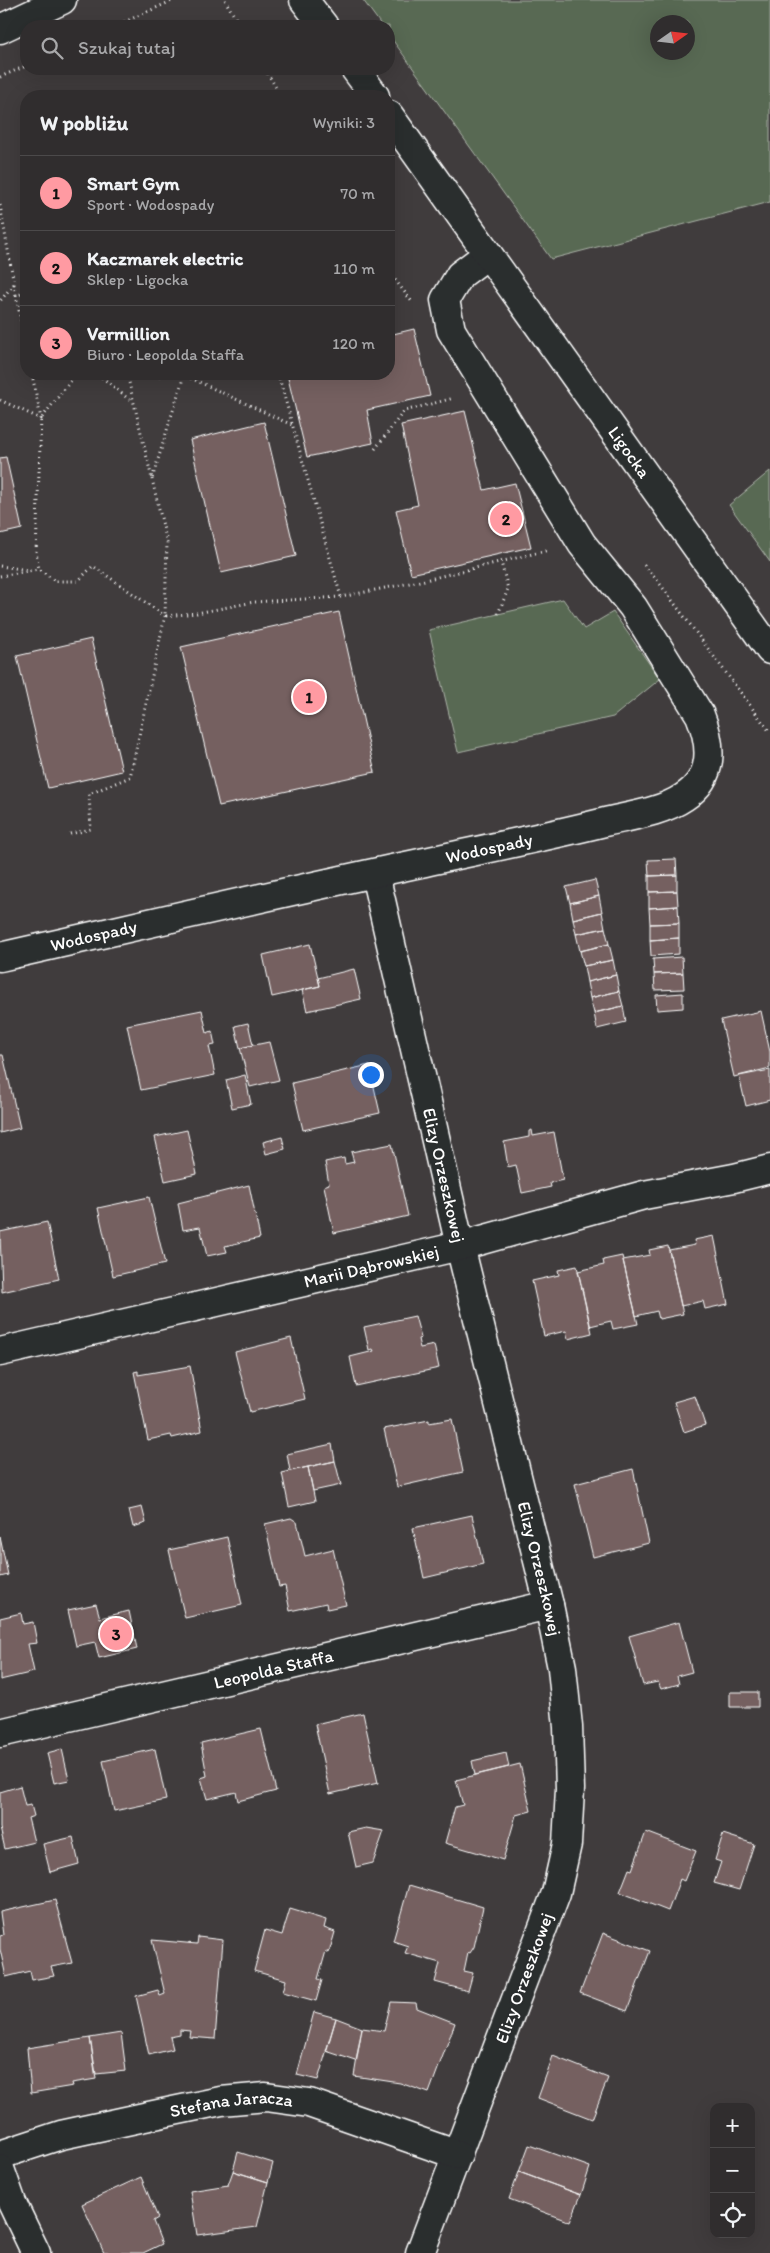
<!DOCTYPE html>
<html lang="pl">
<meta charset="utf-8">
<style>
body{margin:0;font-family:Itim,sans-serif;background:#383536;color:#f1f3f6}
.controls{position:absolute;right:15px;bottom:15px;display:grid;overflow:hidden;border-radius:10px;box-shadow:0 5px 20px #0002}
.controls button{width:45px;height:45px;display:grid;place-items:center;padding:0;border:0;border-bottom:1px solid #4b494a;background:#302d2e;color:#f1f3f6;font:25px sans-serif}
.compass{position:absolute;left:650px;top:15px;width:45px;height:45px;border-radius:50%;background:#302d2e;box-shadow:0 5px 20px #0002;rotate:76deg}
.you{position:absolute;left:370px;top:1074px;width:18px;height:18px;margin:-12px;border:4px solid #fff;border-radius:50%;background:#1a73e8;box-shadow:0 0 0 8px #1a73e833}
.badge{display:grid;place-items:center;width:32px;height:32px;border-radius:50%;background:#ff9aa2;color:#111;font-size:16px;font-weight:700}
.pin{position:absolute;translate:-50% -50%;border:2px solid #fff;box-shadow:0 1px 5px #0006}
.list{margin:0;padding:0;list-style:none}
h2{display:flex;justify-content:space-between;align-items:center;height:65px;margin:0;padding:0 20px;font-size:21px}
h2 small{font-size:16px;font-weight:400;color:#a8a8aa}
.list li{display:grid;grid-template-columns:32px 1fr auto;gap:15px;align-items:center;box-sizing:border-box;height:75px;padding:0 20px;border-top:1px solid #4b494a}
.list b{display:block;font-size:19px;white-space:nowrap}
.list p{margin:0;font-size:16px;white-space:nowrap;color:#a8a8aa}
.list em{font-size:16px;font-style:normal;color:#a8a8aa}
.icon{flex:none;width:28px;height:28px;fill:none;stroke:currentColor;stroke-width:2;stroke-linecap:round;stroke-linejoin:round}
.map{position:relative;flex:none;width:770px;height:2253px;overflow:hidden}
.search{position:absolute;background:#302d2e;box-shadow:0 5px 20px #0002;left:20px;top:20px;width:375px;height:55px;display:flex;align-items:center;gap:12px;box-sizing:border-box;padding:0 18px;border-radius:20px;color:#a8a8aa;font-size:19px}
.panel{position:absolute;background:#302d2e;box-shadow:0 5px 20px #0002;left:20px;top:90px;width:375px;height:290px;border-radius:20px}
.map>svg:first-child{display:block}
</style>
<div class="map">
<svg width="770" height="2253" viewBox="0 0 770 2253">
<rect width="100%" height="100%" fill="#403c3d"/>
<filter id="ink" filterUnits="userSpaceOnUse"><feTurbulence type="fractalNoise" baseFrequency=".02" numOctaves="2"/><feDisplacementMap in="SourceGraphic" scale="10" xChannelSelector="R" yChannelSelector="G"/><feConvolveMatrix kernelMatrix="1 2 1 2 8 2 1 2 1" color-interpolation-filters="sRGB"/></filter>
<g filter="url(#ink)">
<!-- green -->
<path fill="#586953" stroke="#acb4a9" fill-rule="evenodd" d="M363,0H770V202L551,259L389,35V26H382ZM688,22V52H658V22Z
M770,471V562L729,505Z
M563,599L584,629L613,612L660,679L613,717L458,752L429,630Z"/>
<!-- building -->
<path fill="#746060" stroke="#fff" d="M414,329L430,396L367,410L373,443L307,457L287,374H389V335Z
M465,411L484,490L515,483L531,547L411,574L396,510L418,505L401,425Z
M264,422L296,556L221,573L190,440Z
M6,457L22,529L0,534V458Z
M339,612L375,772L219,806L181,647Z
M91,639L122,771L48,788L17,656Z
M676,859L677,875L649,876L648,860Z
M677,875V891L649,892V876Z
M595,880L599,896L570,903L566,887Z
M677,891L678,906L649,908V892Z
M599,896L602,912L573,919L570,903Z
M678,906L679,923L650,924L649,908Z
M602,912L605,928L576,934L573,919Z
M679,923V938L650,940V924Z
M605,928L609,944L580,951L576,934Z
M679,938V954L651,956L650,940Z
M310,944L320,986L272,997L263,955Z
M609,944L613,960L584,966L580,951Z
M682,957L683,973L654,974L653,959Z
M613,960L616,975L587,982L584,966Z
M354,969L361,999L307,1011L302,990L320,986L318,978Z
M683,973L684,989L655,990L654,974Z
M616,975L619,991L590,998L587,982Z
M619,991L623,1006L594,1013L590,998Z
M683,993V1008L657,1010L656,995Z
M623,1006L626,1022L597,1029L594,1013Z
M202,1010L207,1033L212,1031L215,1045L209,1046L215,1075L141,1090L127,1025Z
M761,1011L770,1052V1068L734,1077L721,1020Z
M248,1023L253,1045L240,1048L235,1026Z
M269,1042L279,1080L250,1087L240,1048Z
M0,1055H3L20,1128L0,1133Z
M369,1065L380,1113L303,1130L292,1083Z
M770,1070V1100L746,1106L739,1076Z
M245,1075L251,1104L232,1108L226,1080Z
M187,1130L197,1174L165,1181L155,1137Z
M532,1130L533,1136L554,1132L563,1180L550,1183L551,1187L522,1193L516,1165L508,1167L504,1142L529,1137V1131Z
M282,1137L285,1149L266,1154L263,1142Z
M392,1144L408,1216L334,1233L324,1186L329,1184L325,1162L344,1158L345,1164L354,1162L351,1152Z
M249,1185L260,1238L225,1246L227,1252L207,1256L200,1227L183,1230L178,1203Z
M149,1197L165,1264L113,1276L98,1208Z
M47,1222L59,1279L2,1292L0,1232Z
M714,1236L728,1304L705,1309L703,1301L681,1306L669,1250L695,1245L694,1240Z
M668,1246L683,1314L659,1319L657,1311L636,1316L623,1260L650,1255L649,1250Z
M622,1256L638,1324L613,1329L611,1321L590,1326L578,1271L604,1265L603,1260Z
M577,1266L592,1333L568,1339L566,1331L544,1336L532,1281L559,1275L558,1270Z
M415,1316L421,1338L418,1339L420,1348L434,1345L439,1368L356,1386L350,1357L374,1351L373,1349L369,1350L364,1327Z
M291,1338L305,1399L250,1412L235,1352Z
M190,1366L202,1431L172,1438L171,1435L148,1440L134,1372L138,1371V1375Z
M695,1396L705,1425L684,1432L674,1402Z
M452,1419L463,1472L397,1487L384,1429L429,1420V1423Z
M332,1444L335,1461L290,1471L287,1454Z
M335,1461L341,1485L313,1491L308,1467Z
M308,1467L315,1501L289,1507L282,1473Z
M633,1469L649,1543L593,1557L575,1484Z
M142,1507L146,1523L133,1527L129,1510Z
M472,1515L483,1564L424,1578L413,1528Z
M291,1518L297,1522L305,1556L333,1549L346,1605L327,1609L326,1603L290,1611L285,1586L279,1587L265,1524Z
M0,1537L8,1575L0,1577Z
M227,1537L242,1605L185,1618L169,1550Z
M96,1604L100,1618L129,1611L137,1649L99,1658L95,1642L76,1646L68,1610Z
M21,1613L23,1624L33,1622L37,1643L28,1644L34,1672L0,1680V1618Z
M679,1622L692,1672L677,1676L679,1684L661,1689L658,1682L643,1685L629,1636Z
M730,1692H758V1707H730Z
M363,1713L378,1783L330,1794L315,1724Z
M261,1729L276,1791L238,1801L236,1792L207,1799L201,1778L207,1776L201,1743Z
M62,1749L69,1780L54,1783L47,1753Z
M155,1749L166,1800L114,1811L103,1761Z
M506,1753L509,1767L475,1775L472,1761Z
M520,1764L531,1811L516,1815L503,1860L445,1843L455,1807L463,1805L456,1780Z
M20,1786L25,1806L31,1805L34,1816L28,1818L34,1842L5,1849L0,1828V1792Z
M366,1828L384,1831L373,1863L356,1867L348,1832Z
M646,1832L696,1851L684,1881L680,1879L668,1911L620,1892L629,1869L632,1870Z
M723,1834L754,1844L739,1890L714,1883L721,1862L715,1860Z
M73,1837L79,1864L50,1872L43,1844Z
M409,1885L483,1907L474,1947L470,1953L468,1952L464,1971L473,1973L468,1991L435,1982L440,1963L405,1953L408,1946L393,1941Z
M55,1900L72,1963L51,1967L54,1976L32,1980L30,1971L6,1977L0,1949V1936L3,1935L0,1912Z
M290,1909L326,1920L324,1928L335,1932L329,1953L326,1951L318,1979L322,1980L316,2001L283,1992L286,1980L254,1971L265,1930L282,1935Z
M603,1933L650,1951L627,2011L580,1993Z
M198,1937L223,1940L215,2039L189,2037L190,2031L180,2030V2035L170,2037L173,2049L149,2055L136,1996L158,1990L160,1996L165,1994L152,1940L197,1944Z
M391,2002L416,2003L417,2008L455,2023L429,2093L400,2083L354,2076L362,2028L384,2031Z
M314,2012L336,2018L318,2080L297,2075Z
M336,2018L362,2028L356,2061L326,2051Z
M121,2033L126,2071L96,2074L90,2038Z
M90,2038L96,2079L72,2083L73,2086L31,2093L27,2048Z
M553,2056L608,2078L592,2119L538,2098Z
M529,2145L590,2167L581,2195L519,2172Z
M238,2152L273,2163L268,2182L233,2171Z
M233,2171L268,2182L257,2227L197,2235L190,2191L228,2185Z
M519,2172L581,2195L570,2222L509,2199Z
M141,2177L158,2218L153,2221L162,2244L143,2253H104L82,2204Z"/>
<g fill="none" stroke-linecap="round" stroke-linejoin="round">
<defs>
<g id="street">
<path d="M0,29L62,0"/>
<path id="s1" d="M375,874L460,1246L549,1605L562,1668L568,1727L570,1789L567,1844L556,1893L420,2253"/>
<path id="s2" d="M0,957C142,925 283,892 425,862C485,849 545,837 605,822C631,816 662,812 684,797C715,777 712,745 700,715L633,607L582,544L451,330L445,300L460,275L488,254"/>
<path id="s3" d="M0,1352L460,1246L644,1195L734,1178L770,1169"/>
<path id="s4" d="M0,1733L549,1605"/>
<path id="s5" d="M0,2155L61,2135L149,2116L221,2101L266,2097L309,2103L458,2155"/>
<path d="M0,2169L12,2203L36,2253"/>
</g>
<g id="secondary">
<path d="M304,0L324,26"/>
<path d="M355,69L375,96"/>
<path id="s6" d="M389,115L770,650"/>
</g>
</defs>
<!-- street casing -->
<use href="#street" stroke="#fff" stroke-width="31"/>
<!-- secondary casing -->
<use href="#secondary" stroke="#fff" stroke-width="31"/>
<!-- path -->
<path stroke="#fff" stroke-width="3" stroke-dasharray="1 4" stroke-linecap="butt" d="M225,0L240,26
M115,26L174,0
M265,69L281,96
M0,77L26,66
M0,205L14,284L0,301
M389,272L413,303
M14,284L16,295L26,293
M16,295L19,310L26,315
M19,310L26,346
M98,374L132,402
M127,374L128,378L184,374
M278,374L341,597
M128,378L152,479L184,375L292,425
M0,400L41,419L32,374
M375,449L404,411L454,398
M152,479L167,543L165,616L197,613L254,602L341,597L425,580L549,550
M644,565L657,580L770,732
M0,566L28,570
M0,576L39,569
M498,614L508,589L501,562
M70,834L91,829L89,794L130,777L165,616L93,566L78,581H55L39,569L36,552L41,419L76,374"/>
<!-- street -->
<use href="#street" stroke="#2a2d2e" stroke-width="28"/>
<!-- secondary -->
<use href="#secondary" stroke="#2a2d2e" stroke-width="28"/>
</g>
</g>
<g text-anchor="middle" stroke-width="4" stroke-linejoin="round" paint-order="stroke">
<!-- street labels -->
<g font-size="18" fill="#fff" stroke="#2a2d2e">
<text dy="6" stroke="none"><textPath href="#s6" startOffset="414">Ligocka</textPath></text>
<text dy="6" stroke="none"><textPath href="#s2" startOffset="501">Wodospady</textPath></text>
<text dy="6" stroke="none"><textPath href="#s2" startOffset="96">Wodospady</textPath></text>
<text dy="6" stroke="none"><textPath href="#s1" startOffset="309">Elizy Orzeszkowej</textPath></text>
<text dy="6" stroke="none"><textPath href="#s3" startOffset="381">Marii Dąbrowskiej</textPath></text>
<text dy="6" stroke="none"><textPath href="#s1" startOffset="714">Elizy Orzeszkowej</textPath></text>
<text dy="6" stroke="none"><textPath href="#s4" startOffset="281">Leopolda Staffa</textPath></text>
<text transform="translate(524 1978) rotate(-70)" y="6">Elizy Orzeszkowej</text>
<text dy="6" stroke="none"><textPath href="#s5" startOffset="238">Stefana Jaracza</textPath></text>
</g>
</g>
</svg>
<div class="controls">
<button>+</button>
<button>−</button>
<button><svg class="icon" aria-label="locate" viewBox="0 0 24 24"><circle cx="12" cy="12" r="6"/><path d="M12 2v4M12 18v4M2 12h4M18 12h4"/></svg></button>
</div>
<svg class="compass" viewBox="-18 -18 36 36"><path d="M0-13l5 13h-10z" fill="#e53935"/><path d="M0 13l5-13h-10z" fill="#a8a8aa"/></svg>
<div class="you"></div>
<div class="pin badge" style="left:309px;top:697px">1</div>
<div class="pin badge" style="left:506px;top:519px">2</div>
<div class="pin badge" style="left:116px;top:1634px">3</div>
<div class="search"><svg class="icon" aria-label="search" viewBox="0 0 24 24"><circle cx="10" cy="10" r="6"/><path d="M15 15l6 6"/></svg>Szukaj tutaj</div>
<section class="panel">
<h2>W pobliżu<small>Wyniki: 3</small></h2>
<ul class="list">
<li><span class="badge">1</span><div><b>Smart Gym</b><p>Sport · Wodospady</p></div><em>70 m</em></li>
<li><span class="badge">2</span><div><b>Kaczmarek electric</b><p>Sklep · Ligocka</p></div><em>110 m</em></li>
<li><span class="badge">3</span><div><b>Vermillion</b><p>Biuro · Leopolda Staffa</p></div><em>120 m</em></li>
</ul>
</section>
</div>
